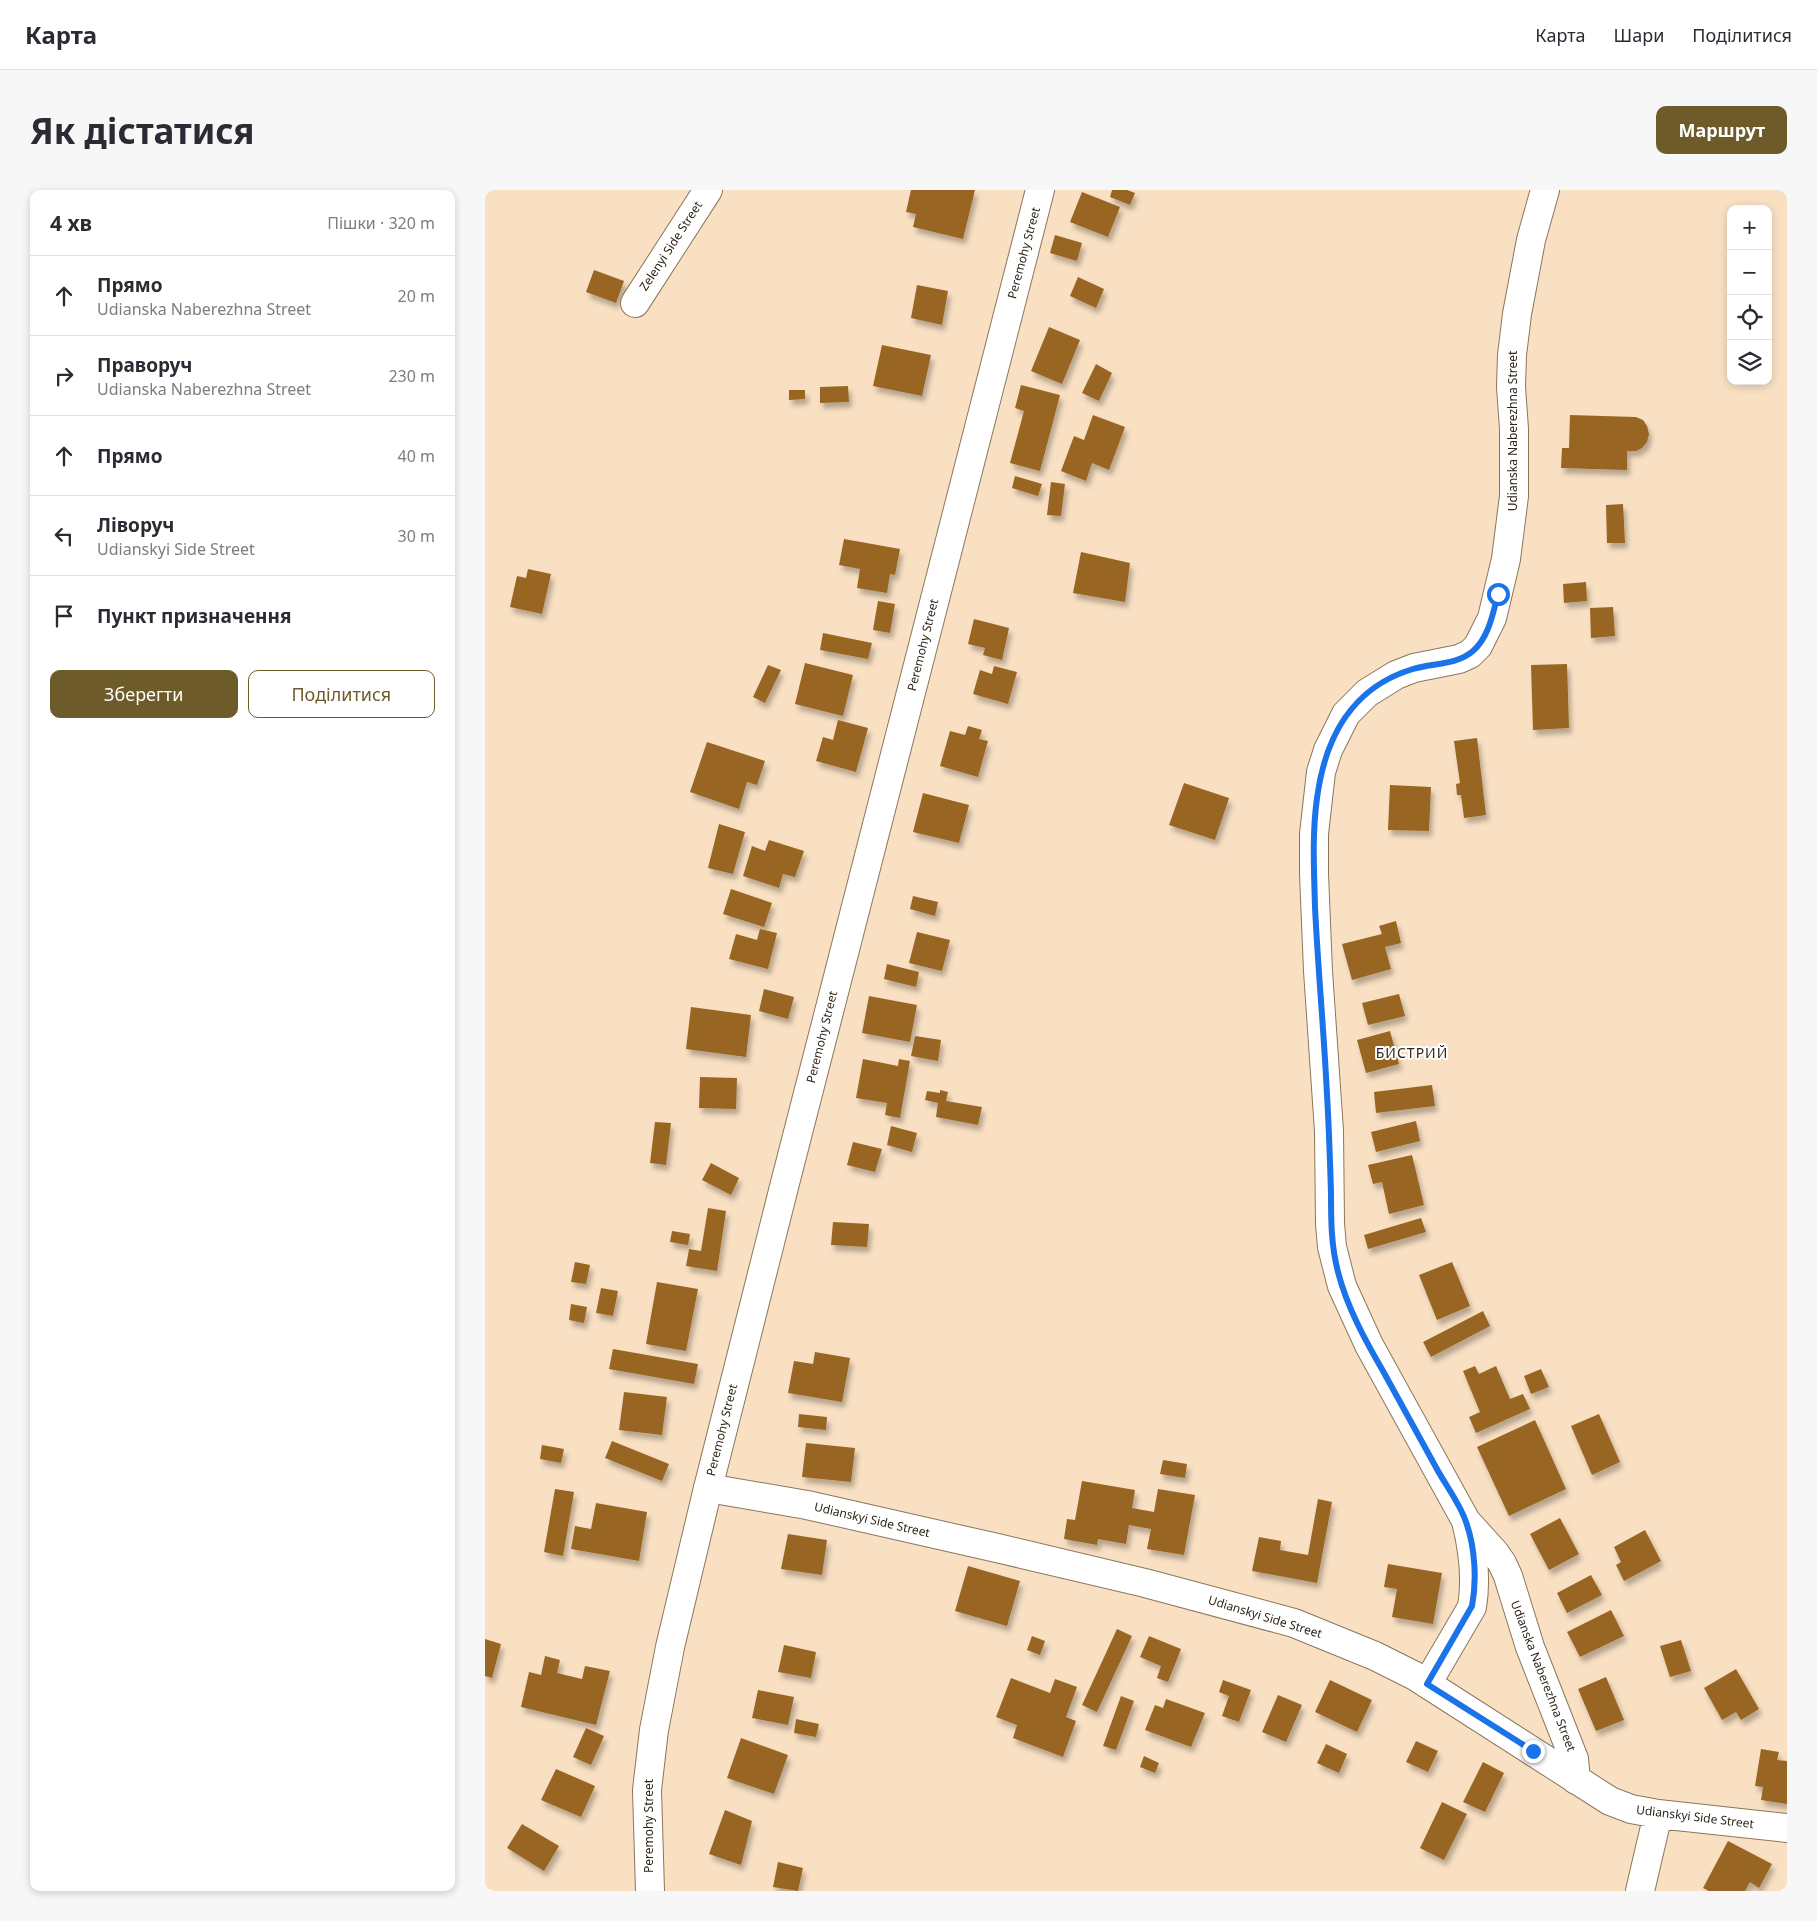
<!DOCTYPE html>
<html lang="uk">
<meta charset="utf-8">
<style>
body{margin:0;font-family:"Noto Sans",sans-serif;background:#f7f7f7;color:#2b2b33}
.controls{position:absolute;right:15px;top:15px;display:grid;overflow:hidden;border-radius:10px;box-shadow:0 2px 8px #0003}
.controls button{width:45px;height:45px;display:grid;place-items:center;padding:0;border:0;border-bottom:1px solid #e1e1e2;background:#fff;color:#2b2b33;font:25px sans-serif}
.stop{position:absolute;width:15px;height:15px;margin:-11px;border:4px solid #1a73e8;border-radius:50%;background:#fff}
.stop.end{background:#1a73e8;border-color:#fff;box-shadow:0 1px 5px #0008}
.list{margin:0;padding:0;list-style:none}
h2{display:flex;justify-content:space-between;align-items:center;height:65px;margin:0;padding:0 20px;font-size:21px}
h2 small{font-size:16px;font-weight:400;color:#7c7c81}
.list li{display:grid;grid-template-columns:32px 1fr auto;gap:15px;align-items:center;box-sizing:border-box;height:80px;padding:0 20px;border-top:1px solid #e1e1e2}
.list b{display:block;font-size:19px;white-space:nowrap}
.list p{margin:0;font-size:16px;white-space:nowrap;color:#7c7c81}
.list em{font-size:16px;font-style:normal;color:#7c7c81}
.actions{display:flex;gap:10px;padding:15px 20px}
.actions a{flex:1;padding:11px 0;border:1px solid #6d5b29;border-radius:10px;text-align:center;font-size:18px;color:#6d5b29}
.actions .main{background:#6d5b29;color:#fff}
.icon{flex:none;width:28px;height:28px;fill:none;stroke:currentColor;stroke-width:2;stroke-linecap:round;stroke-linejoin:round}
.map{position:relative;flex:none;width:1302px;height:1701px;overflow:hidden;border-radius:10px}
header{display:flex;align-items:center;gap:30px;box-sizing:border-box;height:70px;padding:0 25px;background:#fff;border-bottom:1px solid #e1e1e2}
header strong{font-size:24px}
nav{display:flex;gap:28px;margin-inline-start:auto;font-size:18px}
.intro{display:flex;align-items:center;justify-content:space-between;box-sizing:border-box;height:120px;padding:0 30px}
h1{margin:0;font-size:35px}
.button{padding:12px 22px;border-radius:10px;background:#6d5b29;color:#fff;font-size:18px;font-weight:700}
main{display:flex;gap:30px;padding:0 30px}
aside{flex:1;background:#fff;border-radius:10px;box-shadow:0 2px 8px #0003}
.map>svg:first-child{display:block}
</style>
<header>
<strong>Карта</strong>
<nav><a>Карта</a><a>Шари</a><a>Поділитися</a></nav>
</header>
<div class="intro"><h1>Як дістатися</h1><a class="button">Маршрут</a></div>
<main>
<aside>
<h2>4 хв<small>Пішки · 320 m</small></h2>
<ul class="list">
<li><svg class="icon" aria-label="ahead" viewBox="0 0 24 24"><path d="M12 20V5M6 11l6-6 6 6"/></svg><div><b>Прямо</b><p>Udianska Naberezhna Street</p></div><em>20 m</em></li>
<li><svg class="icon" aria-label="right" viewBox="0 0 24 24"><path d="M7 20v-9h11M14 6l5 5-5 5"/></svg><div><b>Праворуч</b><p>Udianska Naberezhna Street</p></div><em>230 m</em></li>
<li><svg class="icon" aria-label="ahead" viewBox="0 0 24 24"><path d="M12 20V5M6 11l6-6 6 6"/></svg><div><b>Прямо</b></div><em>40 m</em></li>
<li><svg class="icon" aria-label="left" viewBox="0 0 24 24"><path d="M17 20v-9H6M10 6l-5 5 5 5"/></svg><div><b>Ліворуч</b><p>Udianskyi Side Street</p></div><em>30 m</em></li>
<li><svg class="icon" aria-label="arrive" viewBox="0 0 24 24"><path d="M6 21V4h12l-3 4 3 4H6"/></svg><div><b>Пункт призначення</b></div></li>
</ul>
<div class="actions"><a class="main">Зберегти</a><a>Поділитися</a></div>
</aside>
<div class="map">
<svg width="1302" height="1701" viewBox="0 0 1302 1701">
<defs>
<filter id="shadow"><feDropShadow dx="3" dy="5.5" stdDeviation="2.5" flood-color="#0004"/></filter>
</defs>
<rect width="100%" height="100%" fill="#f9e0c3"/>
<!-- building -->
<path fill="#986622" filter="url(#shadow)" d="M426,0H490L478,49L428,37L431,24L421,22Z
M627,0H642L650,3L645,15L625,7Z
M597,2L635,17L623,47L585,32Z
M570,45L597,53L592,71L565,63Z
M109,80L139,91L131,113L101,102Z
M593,87L619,99L611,118L585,106Z
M432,95L463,101L457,135L426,128Z
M564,137L595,150L577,194L546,181Z
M397,155L446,165L437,206L388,196Z
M611,174L627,183L614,211L597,203Z
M536,195L575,205L555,281L525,273L539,221L530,218Z
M363,196L364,212L335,213V197Z
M304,200H320V209L304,210Z
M608,225L640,237L624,280L607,273L601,291L576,281L589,246L599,250Z
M1085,225L1151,227L1158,230L1162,236L1164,244L1162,252L1157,258L1151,261H1142V280L1076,278L1077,258H1084Z
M530,286L557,294L553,306L527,298Z
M566,292L580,294L576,326L562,325Z
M1138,314L1140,353H1122L1121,315Z
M359,349L415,359L410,385L405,384L402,403L372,398L375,379L354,375Z
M596,362L645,373L640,412L588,403Z
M43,379L66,384L57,424L25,417L32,386L41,388Z
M1101,392L1102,411L1079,413L1078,394Z
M393,411L410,414L405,443L388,440Z
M1128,417L1130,446L1106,448L1105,418Z
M489,429L524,438L517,470L498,465L500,458L483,454Z
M338,443L387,453L383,469L335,460Z
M320,473L368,485L358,526L310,514Z
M1082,474L1084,538L1048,540L1046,475Z
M283,475L296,480L280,513L268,507Z
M509,476L532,482L523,514L488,504L495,480L507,484Z
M353,530L383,538L371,582L331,571L338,547L348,550Z
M483,536L497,540L494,549L503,551L493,587L455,576L465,541L480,545Z
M992,548L1001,625L979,628L976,605H972L971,594L975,593L969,551Z
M222,552L280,571L272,595L262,592L254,619L205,602Z
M699,593L744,608L730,650L684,635Z
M905,595L946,597L944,641L903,640Z
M438,603L484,615L474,653L428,642Z
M234,634L260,642L248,684L223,678Z
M284,650L319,661L310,687L298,684L294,698L258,686L267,656L280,661Z
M246,699L287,713L279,737L238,724Z
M428,706L453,712L450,726L425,719Z
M911,731L916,753L900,757L906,779L867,790L857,754L897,744L894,736Z
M275,739L292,743L283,779L244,769L251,744L272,750Z
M432,742L465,750L457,781L424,773Z
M402,774L434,782L431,797L399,789Z
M279,799L309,807L303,829L274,821Z
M914,804L920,826L883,835L877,813Z
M384,806L432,815L425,852L377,843Z
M206,817L266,825L261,867L201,859Z
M905,841L914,874L881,883L872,850Z
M430,846L456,850L453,871L426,866Z
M378,869L413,876L414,869L425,871L415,928L400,925L402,913L371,908Z
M215,887L252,888L251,919L214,918Z
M947,895L950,916L891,923L889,902Z
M455,900L463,902L461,911L497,917L493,935L451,927L453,913L440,910L442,901L455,903Z
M931,931L935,951L891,962L886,942Z
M170,932L186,933L181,975L165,973Z
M406,936L432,943L427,962L402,955Z
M368,952L397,959L390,982L362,975Z
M927,965L939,1015L904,1024L897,992L888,994L883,975Z
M226,973L254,988L246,1005L217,990Z
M223,1018L241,1021L232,1081L201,1076L204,1059L216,1061Z
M936,1028L941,1042L883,1059L879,1045Z
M348,1032L384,1034L382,1057L346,1055Z
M187,1041L205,1044L203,1055L185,1052Z
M90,1072L105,1075L101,1094L86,1092Z
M967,1072L985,1116L952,1130L934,1085Z
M172,1092L213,1099L201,1161L161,1154Z
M116,1098L133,1101L128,1126L111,1123Z
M86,1114L102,1117L99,1133L84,1130Z
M998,1121L1005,1136L946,1167L938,1152Z
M128,1159L213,1174L209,1194L124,1179Z
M330,1162L365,1168L357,1212L303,1203L309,1171L328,1174Z
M990,1176L994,1184L1011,1176L1025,1209L1038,1204L1045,1219L991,1243L984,1227L995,1222L978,1181Z
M1056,1179L1064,1197L1046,1204L1039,1186Z
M139,1202L182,1207L177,1245L134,1240Z
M314,1224L342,1227L341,1240L313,1237Z
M1114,1224L1135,1272L1107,1285L1086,1236Z
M1050,1230L1081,1299L1024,1326L992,1257Z
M127,1251L184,1274L177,1291L120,1268Z
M321,1253L370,1258L366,1292L317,1287Z
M57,1255L79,1259L76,1273L55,1269Z
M678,1270L702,1274L700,1288L675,1284Z
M597,1291L650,1300L647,1318L669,1322L673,1299L710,1305L699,1365L662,1359L666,1339L644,1335L641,1354L613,1349L612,1355L579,1349L582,1329L590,1330Z
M70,1299L89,1302L78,1366L59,1362Z
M833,1309L847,1312L832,1393L767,1381L774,1347L796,1351L795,1360L823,1365Z
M111,1313L162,1322L154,1371L86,1359L90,1336L106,1339Z
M1075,1328L1094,1364L1064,1380L1045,1344Z
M1160,1340L1176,1371L1139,1391L1131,1375L1136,1372L1129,1357Z
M303,1344L342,1350L337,1385L296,1379Z
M903,1374L957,1383L948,1434L907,1427L912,1399L899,1397Z
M483,1376L535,1391L522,1436L470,1421Z
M1106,1385L1117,1405L1082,1423L1072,1403Z
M1126,1420L1139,1446L1095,1467L1082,1442Z
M632,1439L647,1446L612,1522L597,1515Z
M547,1446L560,1451L555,1465L542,1460Z
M664,1446L696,1459L683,1492L672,1488L676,1476L655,1467Z
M0,1449L16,1454L7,1488L0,1486Z
M1196,1450L1206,1481L1185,1487L1175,1456Z
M299,1455L331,1462L326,1488L293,1482Z
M60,1466L75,1470L72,1483L97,1489L100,1476L125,1481L111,1535L36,1517L44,1482L56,1485Z
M1251,1479L1274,1519L1256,1530L1251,1522L1237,1530L1219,1498Z
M1121,1487L1139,1530L1111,1541L1093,1499Z
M526,1488L565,1503L570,1489L592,1497L581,1527L591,1531L578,1567L528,1548L532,1535L511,1527Z
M738,1490L766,1500L754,1532L737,1526L744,1506L734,1502Z
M845,1490L887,1510L872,1542L830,1522Z
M273,1500L309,1507L303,1535L267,1528Z
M793,1505L817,1515L801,1552L777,1542Z
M636,1506L649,1511L631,1560L618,1556Z
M681,1509L720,1523L706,1557L660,1540L670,1515L678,1518Z
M311,1529L334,1534L331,1547L309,1543Z
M101,1538L119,1546L106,1575L88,1567Z
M256,1548L303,1565L289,1604L242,1588Z
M931,1551L953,1561L943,1582L921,1572Z
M841,1554L862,1564L854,1583L832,1573Z
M1276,1559L1294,1562L1292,1570L1302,1571V1614L1276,1610L1278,1597L1270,1596Z
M659,1566L674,1573L670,1583L655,1577Z
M998,1572L1019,1583L1000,1622L978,1612Z
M71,1579L110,1596L96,1627L56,1610Z
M957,1612L982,1624L959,1670L935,1658Z
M240,1620L267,1631L256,1675L224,1664Z
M37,1634L74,1656L59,1681L22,1658Z
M1243,1651L1287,1674L1274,1698L1265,1692L1260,1701H1224L1218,1698Z
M293,1672L318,1678L313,1701L288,1697Z"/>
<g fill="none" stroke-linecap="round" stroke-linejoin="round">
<defs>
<path id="minor" d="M1060,0L1046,50L1032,124L1027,165L1026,197L1029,239V306L1021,369L1007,428L993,456L985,464L974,469L929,478L911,485L882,503L861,524L843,560L836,582L829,644V684L833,781L844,941L845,1034L847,1057L857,1096L884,1155L981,1331L1010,1363L1017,1373L1023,1386L1045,1457L1089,1569L1091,1590
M150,113L223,0
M223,1298L322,1315L512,1358L660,1393L809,1433L890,1466L930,1486L1125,1611L1146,1619L1173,1624L1302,1638
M942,1494L987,1417C992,1387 988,1359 981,1331
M1155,1701L1173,1624"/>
<path id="tertiary" d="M165,1701L162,1600L169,1540L185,1457L223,1298L299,997L555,0"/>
</defs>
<!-- minor casing -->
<use href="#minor" stroke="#8c765b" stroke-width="30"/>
<!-- tertiary casing -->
<use href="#tertiary" stroke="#8c765b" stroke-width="30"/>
<!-- minor -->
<use href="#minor" stroke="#fff" stroke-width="28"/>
<!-- tertiary -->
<use href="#tertiary" stroke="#fff" stroke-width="28"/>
</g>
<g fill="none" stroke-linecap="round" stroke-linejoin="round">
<!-- route -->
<path stroke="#1a73e8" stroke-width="6" d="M1013,404C1008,423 1004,447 988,461C972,475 948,473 928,479C867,497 840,548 832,608C827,644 829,680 830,717C833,780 839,842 842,905C844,938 845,970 846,1003C846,1030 846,1055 853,1082C862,1117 880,1150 898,1181C916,1214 935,1248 953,1281C962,1297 975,1314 981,1332C990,1357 992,1390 987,1416L942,1494L1048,1561"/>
</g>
<g text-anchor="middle" stroke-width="4" stroke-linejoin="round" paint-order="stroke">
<!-- street labels -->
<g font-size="12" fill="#2e251a" stroke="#fff">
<text transform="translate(186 56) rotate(-57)" y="4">Zelenyi Side Street</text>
<text transform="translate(539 63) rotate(-75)" y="4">Peremohy Street</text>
<text transform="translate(1028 241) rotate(-90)" y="4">Udianska Naberezhna Street</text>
<text transform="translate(438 455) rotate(-76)" y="4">Peremohy Street</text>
<text transform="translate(337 847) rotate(-76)" y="4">Peremohy Street</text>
<text transform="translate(237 1240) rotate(-76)" y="4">Peremohy Street</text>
<text transform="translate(387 1330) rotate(13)" y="4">Udianskyi Side Street</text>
<text transform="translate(780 1427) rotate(17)" y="4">Udianskyi Side Street</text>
<text transform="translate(1058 1486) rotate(69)" y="4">Udianska Naberezhna Street</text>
<text transform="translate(1210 1627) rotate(7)" y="4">Udianskyi Side Street</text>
<text transform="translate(164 1636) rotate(-90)" y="4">Peremohy Street</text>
</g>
<!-- neighbourhood labels -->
<g font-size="14" letter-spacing="1" fill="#2e251a" stroke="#fff">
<text x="927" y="868">БИСТРИЙ</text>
</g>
</g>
</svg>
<div class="controls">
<button>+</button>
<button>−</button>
<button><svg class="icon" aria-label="locate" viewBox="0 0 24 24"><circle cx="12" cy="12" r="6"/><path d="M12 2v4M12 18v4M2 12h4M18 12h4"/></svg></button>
<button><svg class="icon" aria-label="layers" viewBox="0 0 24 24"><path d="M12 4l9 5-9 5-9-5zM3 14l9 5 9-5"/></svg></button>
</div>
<div class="stop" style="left:1013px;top:404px"></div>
<div class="stop end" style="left:1048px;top:1561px"></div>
</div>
</main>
